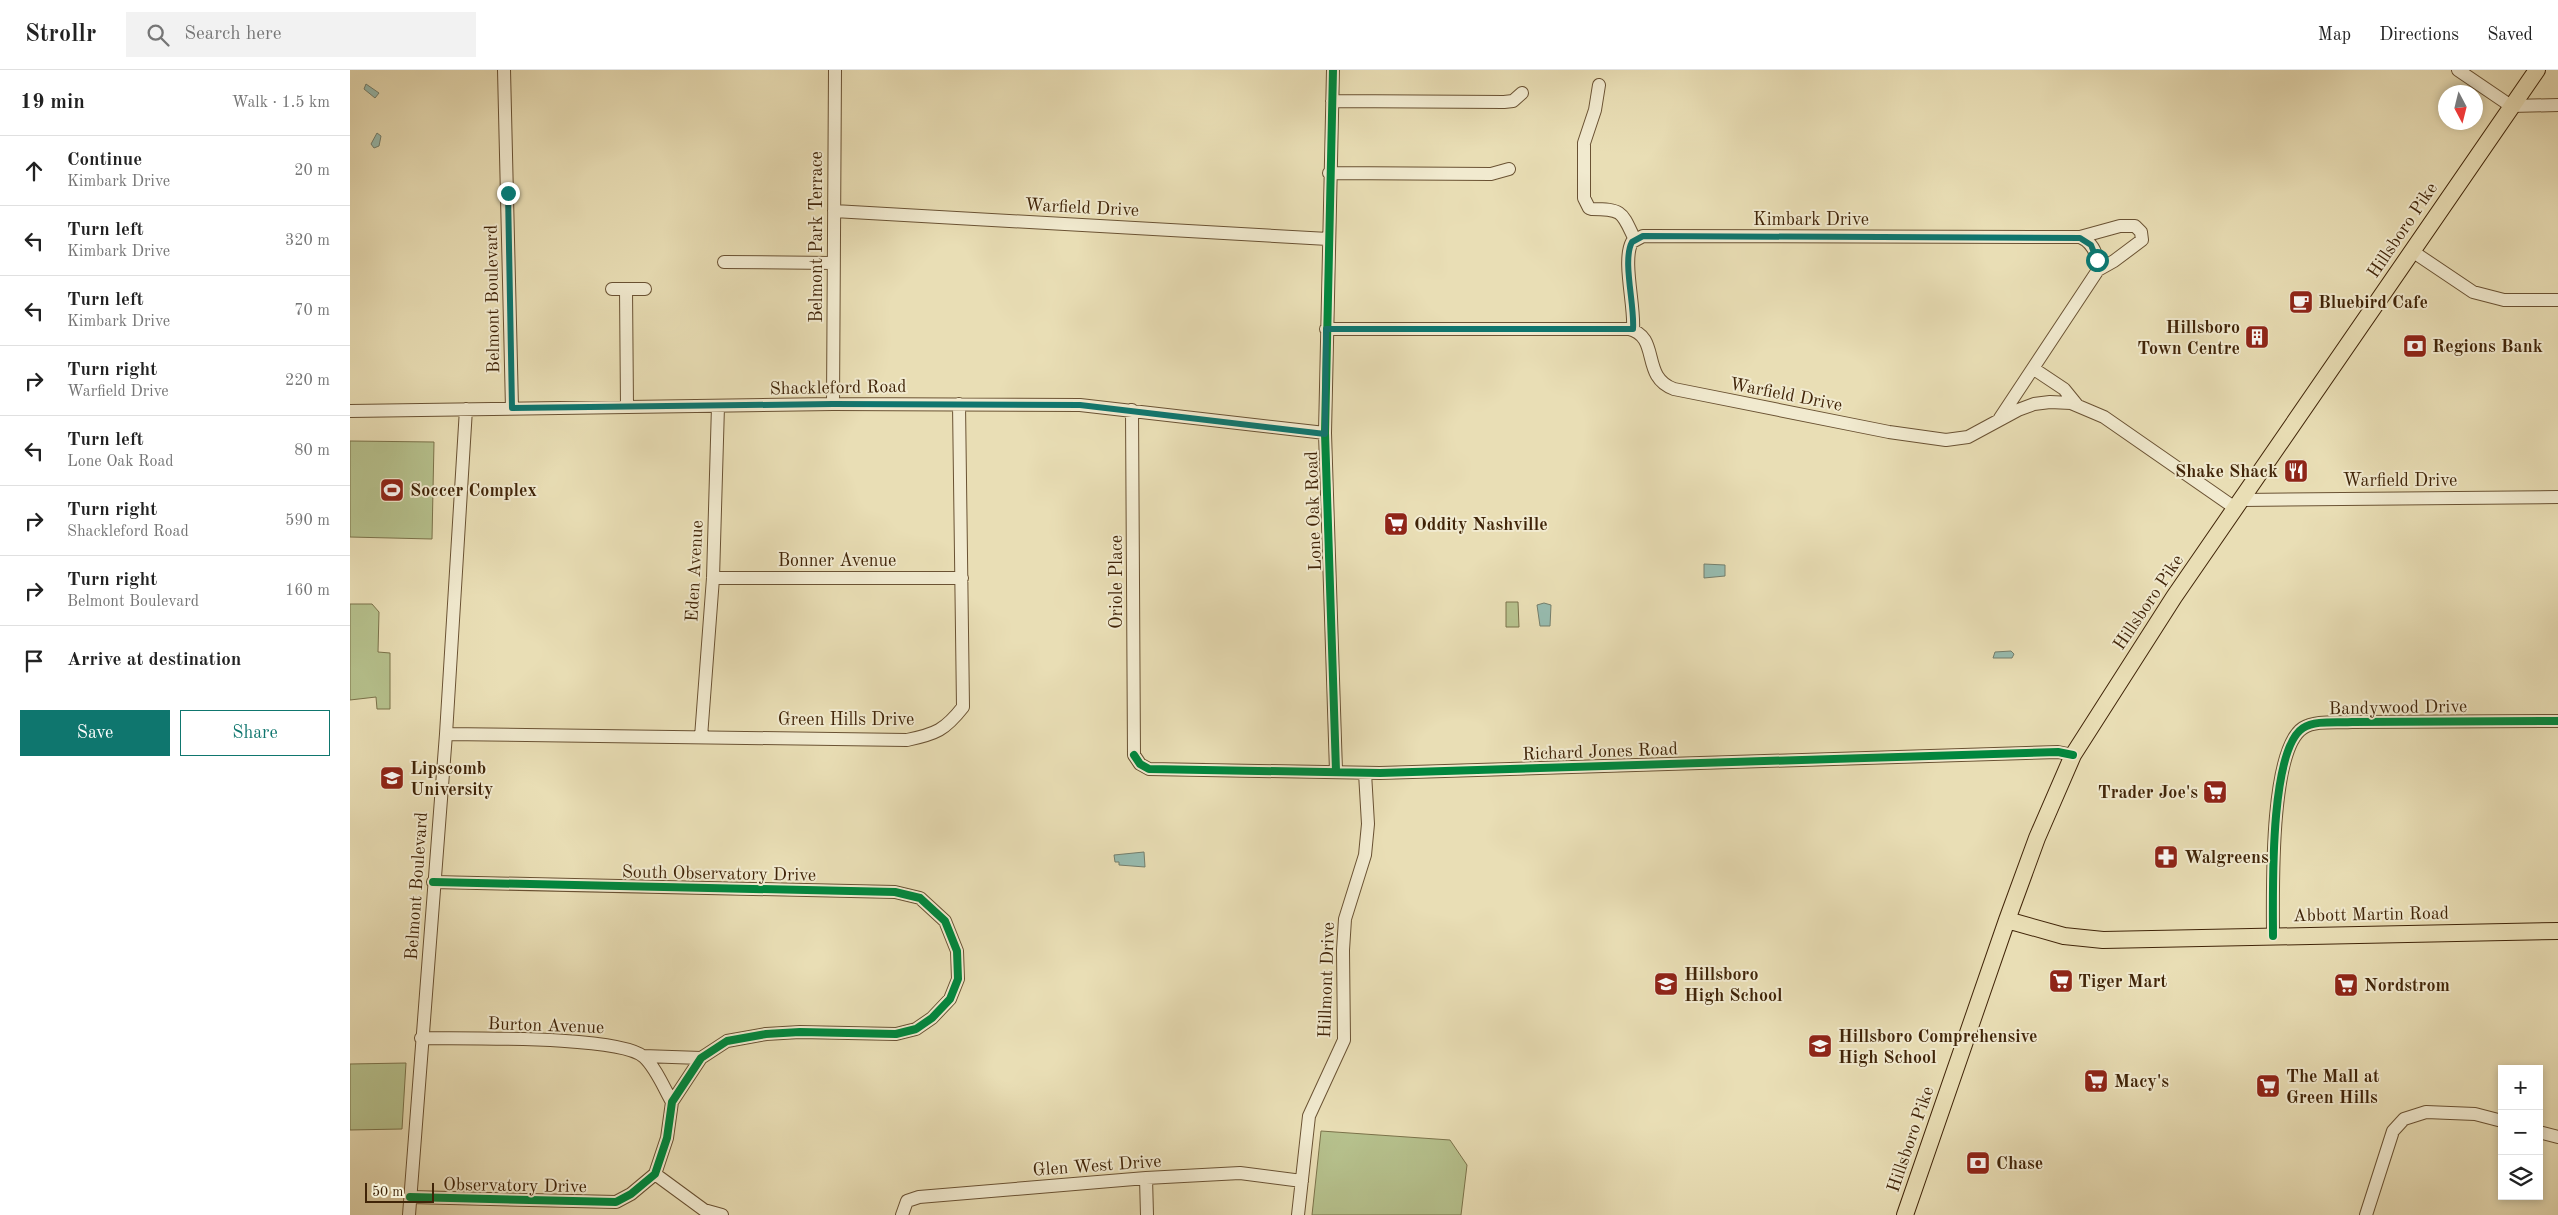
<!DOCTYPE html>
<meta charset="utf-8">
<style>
body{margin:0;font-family:"Old Standard TT",serif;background:#f2f2f2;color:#222}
.controls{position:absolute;right:15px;bottom:15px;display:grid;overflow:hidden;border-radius:0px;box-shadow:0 2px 8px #0003}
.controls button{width:45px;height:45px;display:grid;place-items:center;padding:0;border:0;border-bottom:1px solid #e0e0e0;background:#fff;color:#222;font:25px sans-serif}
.compass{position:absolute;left:2088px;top:15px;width:45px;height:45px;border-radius:50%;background:#fff;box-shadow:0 2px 8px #0003;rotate:173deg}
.scale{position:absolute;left:15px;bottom:12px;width:69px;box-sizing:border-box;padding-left:5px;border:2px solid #402408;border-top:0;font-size:14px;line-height:18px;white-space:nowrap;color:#402408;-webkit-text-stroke:4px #f1eacf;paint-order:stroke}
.stop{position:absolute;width:15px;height:15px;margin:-11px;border:4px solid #0f766e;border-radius:50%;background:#fff}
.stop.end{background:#0f766e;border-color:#fff;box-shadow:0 1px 5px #0008}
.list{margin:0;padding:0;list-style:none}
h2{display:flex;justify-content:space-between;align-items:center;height:65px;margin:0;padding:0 20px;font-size:21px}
h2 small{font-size:16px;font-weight:400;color:#767676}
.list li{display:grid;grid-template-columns:32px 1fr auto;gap:15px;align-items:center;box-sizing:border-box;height:70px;padding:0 20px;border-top:1px solid #e0e0e0}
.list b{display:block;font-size:19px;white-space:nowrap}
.list p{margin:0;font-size:16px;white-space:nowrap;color:#767676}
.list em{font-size:16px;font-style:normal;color:#767676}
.actions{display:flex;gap:10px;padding:15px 20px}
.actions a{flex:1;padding:11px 0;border:1px solid #0f766e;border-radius:0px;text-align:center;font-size:18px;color:#0f766e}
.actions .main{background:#0f766e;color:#fff}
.icon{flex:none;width:28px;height:28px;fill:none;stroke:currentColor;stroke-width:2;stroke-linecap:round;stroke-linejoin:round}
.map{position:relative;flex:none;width:2208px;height:1145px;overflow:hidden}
header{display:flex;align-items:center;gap:30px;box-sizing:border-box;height:70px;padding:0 25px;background:#fff;border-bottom:1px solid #e0e0e0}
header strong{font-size:24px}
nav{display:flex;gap:28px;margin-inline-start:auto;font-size:18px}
.search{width:350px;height:45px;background:#f2f2f2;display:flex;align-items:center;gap:12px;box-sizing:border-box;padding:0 18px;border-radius:0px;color:#767676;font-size:19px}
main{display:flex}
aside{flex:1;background:#fff}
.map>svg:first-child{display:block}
</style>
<header>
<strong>Strollr</strong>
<div class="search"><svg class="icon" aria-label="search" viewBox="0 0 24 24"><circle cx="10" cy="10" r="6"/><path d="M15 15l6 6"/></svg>Search here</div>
<nav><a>Map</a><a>Directions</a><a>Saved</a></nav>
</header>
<main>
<aside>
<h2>19 min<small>Walk · 1.5 km</small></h2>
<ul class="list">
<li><svg class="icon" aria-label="ahead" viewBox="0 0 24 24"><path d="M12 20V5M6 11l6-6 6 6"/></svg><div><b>Continue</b><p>Kimbark Drive</p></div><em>20 m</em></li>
<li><svg class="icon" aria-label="left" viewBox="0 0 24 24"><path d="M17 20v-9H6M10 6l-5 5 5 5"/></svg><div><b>Turn left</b><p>Kimbark Drive</p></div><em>320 m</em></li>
<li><svg class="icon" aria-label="left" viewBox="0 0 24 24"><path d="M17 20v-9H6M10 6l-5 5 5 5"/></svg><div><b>Turn left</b><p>Kimbark Drive</p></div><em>70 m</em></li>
<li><svg class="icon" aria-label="right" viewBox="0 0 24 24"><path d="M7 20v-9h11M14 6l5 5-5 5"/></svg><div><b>Turn right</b><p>Warfield Drive</p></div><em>220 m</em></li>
<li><svg class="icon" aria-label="left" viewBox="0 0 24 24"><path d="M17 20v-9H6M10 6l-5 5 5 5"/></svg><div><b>Turn left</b><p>Lone Oak Road</p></div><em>80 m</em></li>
<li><svg class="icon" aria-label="right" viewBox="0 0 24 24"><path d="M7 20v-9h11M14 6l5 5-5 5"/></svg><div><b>Turn right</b><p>Shackleford Road</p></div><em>590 m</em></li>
<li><svg class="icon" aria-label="right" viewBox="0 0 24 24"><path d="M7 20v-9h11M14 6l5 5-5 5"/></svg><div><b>Turn right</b><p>Belmont Boulevard</p></div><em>160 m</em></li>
<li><svg class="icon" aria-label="arrive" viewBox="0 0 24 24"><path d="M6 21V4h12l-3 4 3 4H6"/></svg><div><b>Arrive at destination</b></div></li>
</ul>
<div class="actions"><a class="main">Save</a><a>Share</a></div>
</aside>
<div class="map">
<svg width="2208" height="1145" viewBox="0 0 2208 1145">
<rect width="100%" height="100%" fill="#e9deb5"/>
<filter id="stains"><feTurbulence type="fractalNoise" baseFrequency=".004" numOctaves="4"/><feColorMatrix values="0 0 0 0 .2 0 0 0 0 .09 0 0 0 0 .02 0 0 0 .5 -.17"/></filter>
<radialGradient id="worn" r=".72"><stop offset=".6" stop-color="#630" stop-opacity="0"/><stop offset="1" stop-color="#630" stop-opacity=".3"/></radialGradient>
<!-- green -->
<path fill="#b6c18d" stroke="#7b724a" d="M0,371L84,372L82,469L0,467Z
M1156,532H1168L1169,557H1156Z
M0,534H22L29,542L28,582L40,583V639H27L26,627L0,630Z
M56,993L52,1059L0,1060V994Z
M971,1061L1100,1070L1117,1095L1111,1145H962Z"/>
<!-- water -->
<path fill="#97bcb0" stroke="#747f6d" d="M16,14L29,23L25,28L14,19Z
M27,63L31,66L29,76L24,78L21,74Z
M1354,494L1375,495V506L1354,508Z
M1194,533L1201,535L1200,556H1190L1187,535Z
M1661,581L1664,584L1662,588H1643L1645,582Z
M794,782L795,797L769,795V792H765L764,785Z"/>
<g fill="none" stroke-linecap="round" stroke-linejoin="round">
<defs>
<path id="minor" d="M154,0L162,338
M983,0L975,363L986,701
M2108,0L2161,36L2208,35
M1249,15L1245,40L1234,73V128L1239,138L1242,139C1274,139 1272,143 1285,170
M982,31L1154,32L1163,31L1172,23
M979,103L1141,104L1159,99
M484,141L978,169
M1730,167C1744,173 1748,186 1748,200
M2062,181L2123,222L2154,230H2208
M374,192L483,193
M262,219H295
M276,219L277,337
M976,259H1279C1311,267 1290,307 1324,319L1539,362L1596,370L1618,367L1668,340L1684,334L1700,332L1721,333L1754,347L1885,438
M1283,259C1285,236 1272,190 1282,172L1293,166L1730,167L1770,156H1785L1791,162L1792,170L1764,191L1748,200L1650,348
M1684,299L1714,319L1727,335
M483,334L485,0
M782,340L784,685L790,694L799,699L1030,703L1708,682L1723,685
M0,341L483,334L730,335L975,363
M1892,430L2208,427
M363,508H612
M96,664L557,670C586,664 595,660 613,637L609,334
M351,667L363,508L368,336
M1923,866C1923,826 1919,680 1953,658C1965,650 1987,653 2002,652L2208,651
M71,968C111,969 269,965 294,987C306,998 314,1018 322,1032
M293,986L351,988
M2189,1062L2208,1067
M305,1104L354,1140L372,1145
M796,1108L797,1145
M60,1127L266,1132L281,1124L305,1104L317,1068L322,1032L351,988L377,971L416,964L450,962L546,964L566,959L582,948L600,929L608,909L607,881L595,851L570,828L545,822L83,812
M59,1145L96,664L116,339
M552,1145L557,1131L569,1127L796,1108L890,1103L952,1111
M948,1145L959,1046L994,970L993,880L995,849L1015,785L1018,754L1015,703
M2016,1145L2043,1061L2054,1049L2076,1042L2125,1044L2152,1051"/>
<path id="major" d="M1657,850L1714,866L1753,870L2208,861
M1555,1145L1657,850L1687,768L1723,685L1824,527L2187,0"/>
</defs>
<!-- minor casing -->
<use href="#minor" stroke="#6a5233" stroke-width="14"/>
<!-- major casing -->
<use href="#major" stroke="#402408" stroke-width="18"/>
<!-- minor -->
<use href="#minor" stroke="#f1eacf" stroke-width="12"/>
<!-- major -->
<use href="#major" stroke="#e9deb5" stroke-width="16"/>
<defs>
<path id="cycleway" d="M983,0L975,363L986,701
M784,685L790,694L799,699L1030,703L1708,682L1723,685
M1923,866C1923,826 1919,680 1953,658C1965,650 1987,653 2002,652L2208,651
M60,1127L266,1132L281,1124L305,1104L317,1068L322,1032L351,988L377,971L416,964L450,962L546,964L566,959L582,948L600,929L608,909L607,881L595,851L570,828L545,822L83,812"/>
</defs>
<!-- cycleway casing -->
<use href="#cycleway" stroke="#f1eacf" stroke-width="11"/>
<!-- cycleway -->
<use href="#cycleway" stroke="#00873e" stroke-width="8"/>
</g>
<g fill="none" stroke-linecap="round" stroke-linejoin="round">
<!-- route -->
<path stroke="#0f766e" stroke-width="6" d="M158,123L162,338L483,334L730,335L975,364L976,259H1283C1285,236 1272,190 1282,172L1293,166L1730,168L1741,175L1747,190"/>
</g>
<!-- icons -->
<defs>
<symbol id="cafe-square" viewBox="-11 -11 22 22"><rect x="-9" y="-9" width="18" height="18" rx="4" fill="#8f2418" stroke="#f1eacf"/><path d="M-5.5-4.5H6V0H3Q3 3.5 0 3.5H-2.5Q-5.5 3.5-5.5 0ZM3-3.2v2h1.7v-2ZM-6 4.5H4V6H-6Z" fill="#fff"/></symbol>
<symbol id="building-square" viewBox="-11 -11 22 22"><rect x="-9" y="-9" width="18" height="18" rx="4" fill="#8f2418" stroke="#f1eacf"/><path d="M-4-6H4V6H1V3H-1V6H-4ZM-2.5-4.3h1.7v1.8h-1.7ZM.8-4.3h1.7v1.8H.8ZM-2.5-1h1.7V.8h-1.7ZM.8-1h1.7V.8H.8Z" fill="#fff"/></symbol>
<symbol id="bank-square" viewBox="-11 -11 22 22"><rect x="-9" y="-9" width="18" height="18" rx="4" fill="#8f2418" stroke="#f1eacf"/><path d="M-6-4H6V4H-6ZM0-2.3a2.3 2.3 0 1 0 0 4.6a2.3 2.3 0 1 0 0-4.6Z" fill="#fff"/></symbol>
<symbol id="restaurant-square" viewBox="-11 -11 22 22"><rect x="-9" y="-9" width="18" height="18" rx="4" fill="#8f2418" stroke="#f1eacf"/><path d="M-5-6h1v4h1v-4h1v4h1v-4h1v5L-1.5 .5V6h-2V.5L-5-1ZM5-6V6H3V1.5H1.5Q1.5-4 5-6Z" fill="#fff"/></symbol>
<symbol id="stadium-square" viewBox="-11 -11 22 22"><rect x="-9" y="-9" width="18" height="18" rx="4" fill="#8f2418" stroke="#f1eacf"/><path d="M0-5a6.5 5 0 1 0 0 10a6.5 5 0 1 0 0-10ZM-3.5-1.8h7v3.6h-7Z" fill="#fff"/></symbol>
<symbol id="supermarket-square" viewBox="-11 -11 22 22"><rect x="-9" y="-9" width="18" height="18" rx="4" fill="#8f2418" stroke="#f1eacf"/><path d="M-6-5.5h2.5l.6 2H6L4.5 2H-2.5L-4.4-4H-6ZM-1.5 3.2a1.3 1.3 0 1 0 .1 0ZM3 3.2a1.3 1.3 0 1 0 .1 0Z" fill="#fff"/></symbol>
<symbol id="university-square" viewBox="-11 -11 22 22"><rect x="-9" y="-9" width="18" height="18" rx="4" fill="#8f2418" stroke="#f1eacf"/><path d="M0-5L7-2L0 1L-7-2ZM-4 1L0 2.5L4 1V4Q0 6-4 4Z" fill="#fff"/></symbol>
<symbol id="pharmacy-square" viewBox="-11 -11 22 22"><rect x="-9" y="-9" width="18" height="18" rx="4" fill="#8f2418" stroke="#f1eacf"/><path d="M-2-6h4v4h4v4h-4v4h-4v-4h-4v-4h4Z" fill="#fff"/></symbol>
<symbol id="school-square" viewBox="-11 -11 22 22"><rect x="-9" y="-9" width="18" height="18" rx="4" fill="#8f2418" stroke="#f1eacf"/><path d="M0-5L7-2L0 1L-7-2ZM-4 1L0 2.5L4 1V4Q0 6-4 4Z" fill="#fff"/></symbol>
</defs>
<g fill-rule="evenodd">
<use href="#cafe-square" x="1937" y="218" width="28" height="28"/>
<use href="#building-square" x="1893" y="253" width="28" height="28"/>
<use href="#bank-square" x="2051" y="262" width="28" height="28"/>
<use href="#restaurant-square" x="1932" y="387" width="28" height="28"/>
<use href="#stadium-square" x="28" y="406" width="28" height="28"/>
<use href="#supermarket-square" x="1032" y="440" width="28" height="28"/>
<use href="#university-square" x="28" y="694" width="28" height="28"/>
<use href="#supermarket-square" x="1851" y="708" width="28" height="28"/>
<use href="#pharmacy-square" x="1802" y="773" width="28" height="28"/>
<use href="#supermarket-square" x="1697" y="897" width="28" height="28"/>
<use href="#school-square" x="1302" y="900" width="28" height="28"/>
<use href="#supermarket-square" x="1982" y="901" width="28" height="28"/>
<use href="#school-square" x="1456" y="962" width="28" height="28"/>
<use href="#supermarket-square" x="1732" y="997" width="28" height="28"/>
<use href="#supermarket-square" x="1904" y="1002" width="28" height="28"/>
<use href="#bank-square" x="1614" y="1079" width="28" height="28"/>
</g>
<g text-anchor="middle" stroke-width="4" stroke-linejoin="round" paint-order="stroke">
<!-- street labels -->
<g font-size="18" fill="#402408" stroke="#f1eacf">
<text transform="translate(732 137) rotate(3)" y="6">Warfield Drive</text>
<text x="1461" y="155">Kimbark Drive</text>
<text transform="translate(2052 160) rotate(-56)" y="6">Hillsboro Pike</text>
<text transform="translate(466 167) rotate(-90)" y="6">Belmont Park Terrace</text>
<text transform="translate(142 229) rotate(-91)" y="6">Belmont Boulevard</text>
<text transform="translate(488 317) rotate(-1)" y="6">Shackleford Road</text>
<text transform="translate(1436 324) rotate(11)" y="6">Warfield Drive</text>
<text x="2050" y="416">Warfield Drive</text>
<text transform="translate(963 441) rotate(-92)" y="6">Lone Oak Road</text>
<text x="487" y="496">Bonner Avenue</text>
<text transform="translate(344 501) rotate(-87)" y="6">Eden Avenue</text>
<text transform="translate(766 512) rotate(-90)" y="6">Oriole Place</text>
<text transform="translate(1798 532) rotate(-56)" y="6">Hillsboro Pike</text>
<text transform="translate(2048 637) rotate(-1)" y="6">Bandywood Drive</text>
<text x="496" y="655">Green Hills Drive</text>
<text transform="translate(1250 681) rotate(-2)" y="6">Richard Jones Road</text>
<text transform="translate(369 803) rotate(1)" y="6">South Observatory Drive</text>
<text transform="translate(66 816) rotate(-86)" y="6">Belmont Boulevard</text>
<text transform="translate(2021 844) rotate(-1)" y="6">Abbott Martin Road</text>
<text transform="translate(976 910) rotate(-88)" y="6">Hillmont Drive</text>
<text transform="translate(196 955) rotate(2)" y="6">Burton Avenue</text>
<text transform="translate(1560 1069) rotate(-71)" y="6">Hillsboro Pike</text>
<text transform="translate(747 1095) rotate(-4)" y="6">Glen West Drive</text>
<text transform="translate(165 1115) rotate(1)" y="6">Observatory Drive</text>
</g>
<!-- poi labels -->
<g font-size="18" font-weight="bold" fill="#402408" stroke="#f1eacf" text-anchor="start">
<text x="1968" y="238">Bluebird Cafe</text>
<text x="1890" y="263" text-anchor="end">Hillsboro<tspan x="1890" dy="21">Town Centre</tspan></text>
<text x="2082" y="282">Regions Bank</text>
<text x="1928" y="407" text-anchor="end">Shake Shack</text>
<text x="60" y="426">Soccer Complex</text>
<text x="1064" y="460">Oddity Nashville</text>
<text x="60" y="704">Lipscomb<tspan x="60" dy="21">University</tspan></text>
<text x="1848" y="728" text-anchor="end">Trader Joe's</text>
<text x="1834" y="793">Walgreens</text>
<text x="1334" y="910">Hillsboro<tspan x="1334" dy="21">High School</tspan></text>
<text x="1728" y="917">Tiger Mart</text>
<text x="2014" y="921">Nordstrom</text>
<text x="1488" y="972">Hillsboro Comprehensive<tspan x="1488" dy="21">High School</tspan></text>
<text x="1936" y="1012">The Mall at<tspan x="1936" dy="21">Green Hills</tspan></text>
<text x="1764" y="1017">Macy's</text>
<text x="1646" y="1099">Chase</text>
</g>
</g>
<rect width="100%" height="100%" filter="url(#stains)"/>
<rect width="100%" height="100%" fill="url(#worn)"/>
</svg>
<div class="controls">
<button>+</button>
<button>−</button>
<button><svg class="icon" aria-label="layers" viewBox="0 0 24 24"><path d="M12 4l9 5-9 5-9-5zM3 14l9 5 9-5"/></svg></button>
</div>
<svg class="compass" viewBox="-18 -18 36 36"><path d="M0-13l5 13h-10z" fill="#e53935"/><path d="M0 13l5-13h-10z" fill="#767676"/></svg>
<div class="scale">50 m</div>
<div class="stop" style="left:1747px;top:190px"></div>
<div class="stop end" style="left:158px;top:123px"></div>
</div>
</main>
